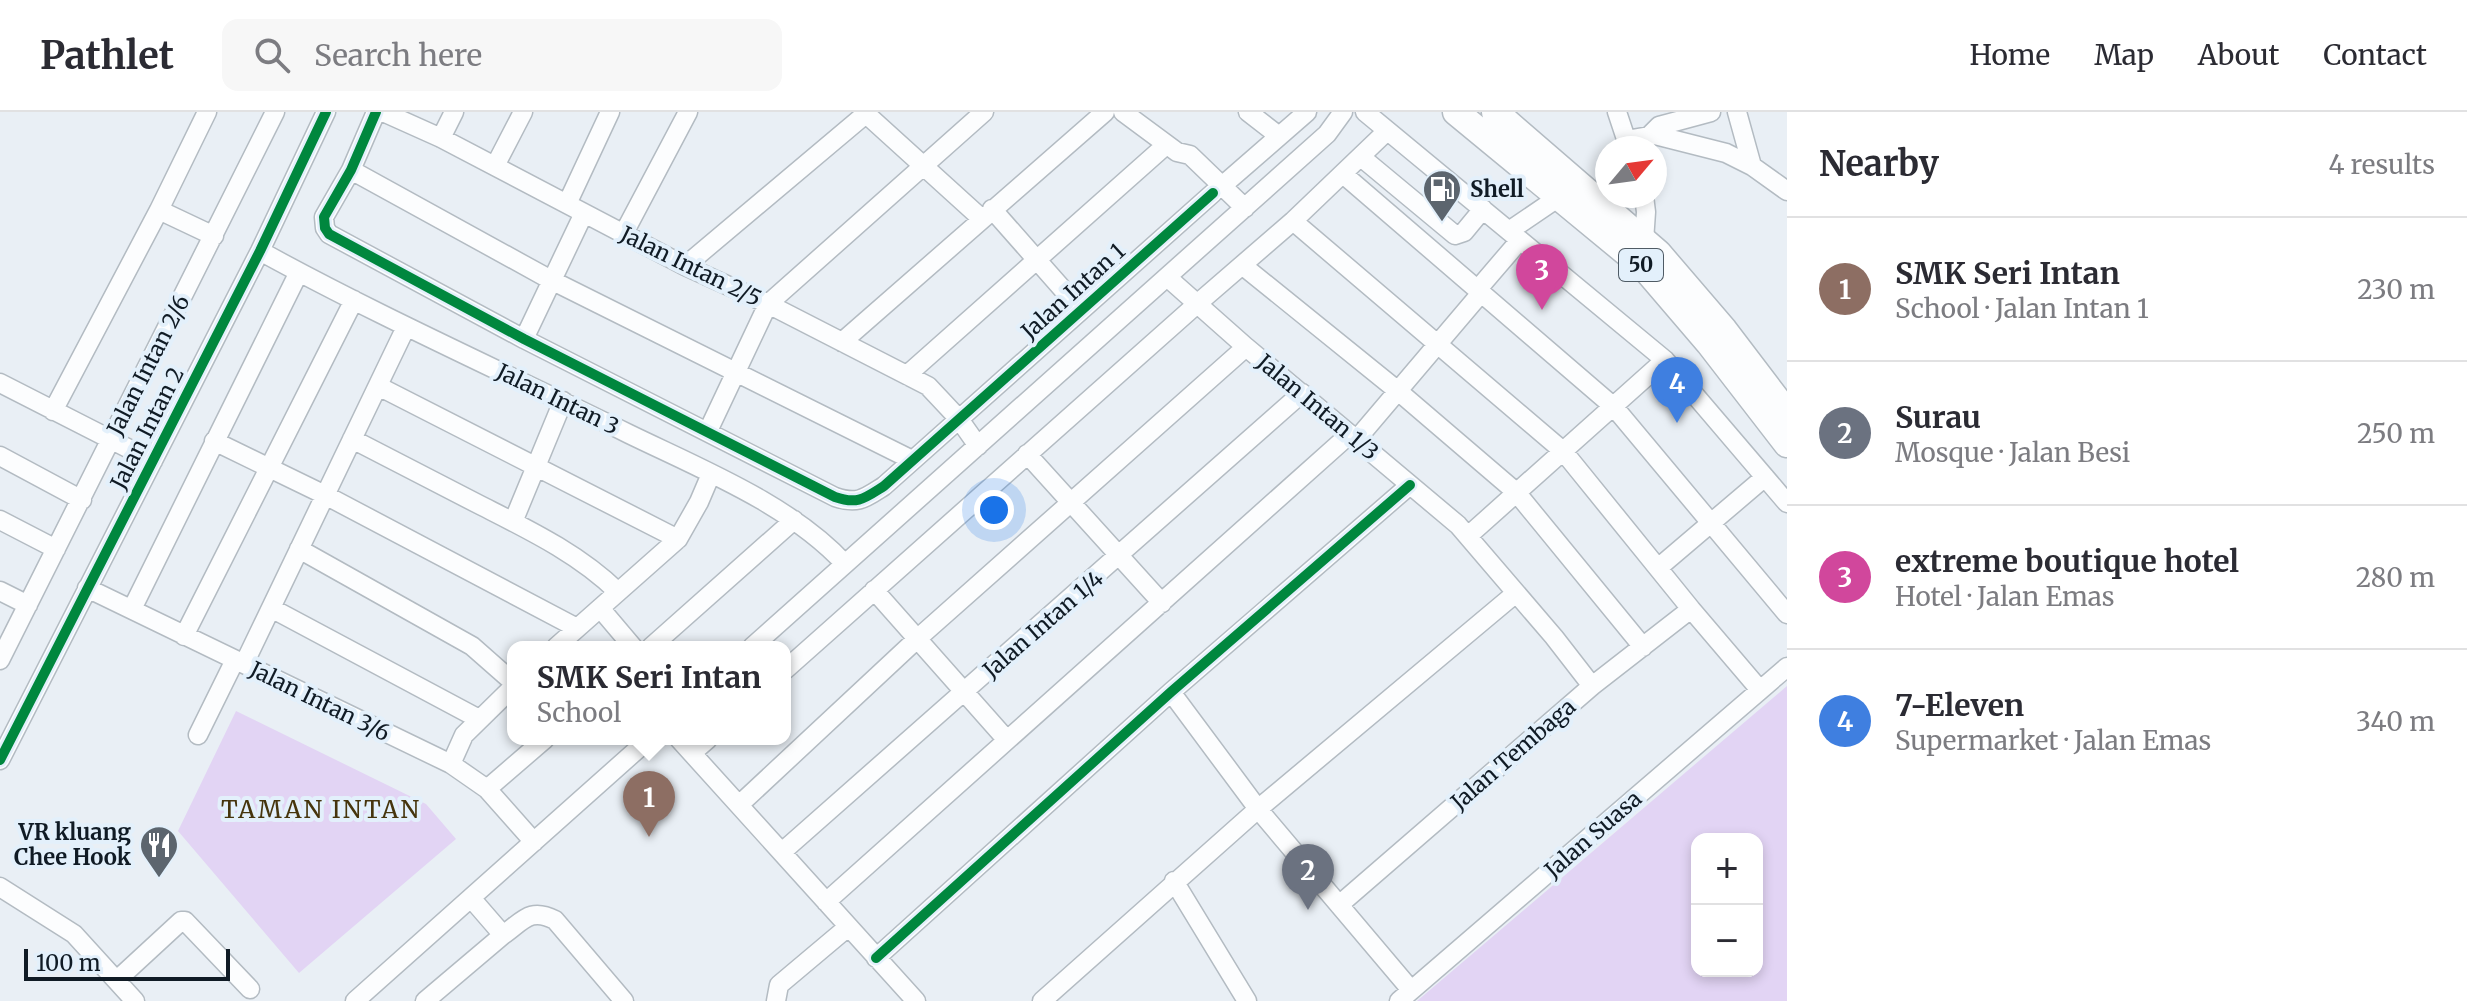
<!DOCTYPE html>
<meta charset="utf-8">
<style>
body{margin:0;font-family:Merriweather,serif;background:#f7f7f7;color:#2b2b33}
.controls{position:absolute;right:24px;bottom:24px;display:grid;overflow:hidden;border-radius:16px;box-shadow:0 4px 12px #0003}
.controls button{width:72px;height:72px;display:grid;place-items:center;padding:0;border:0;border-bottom:2px solid #e1e1e2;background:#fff;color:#2b2b33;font:40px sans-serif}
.compass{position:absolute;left:1595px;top:24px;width:72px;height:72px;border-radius:50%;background:#fff;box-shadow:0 4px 12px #0003;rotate:61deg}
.scale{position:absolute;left:24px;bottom:20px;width:206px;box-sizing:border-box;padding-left:8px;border:4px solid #101b25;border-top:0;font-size:22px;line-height:28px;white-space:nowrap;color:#101b25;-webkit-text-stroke:6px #e3f0fb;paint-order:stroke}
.you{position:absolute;left:994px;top:398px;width:28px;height:28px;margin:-20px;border:6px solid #fff;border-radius:50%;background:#1a73e8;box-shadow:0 0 0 12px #1a73e833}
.badge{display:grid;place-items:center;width:52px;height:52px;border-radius:50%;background:#5c656e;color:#fff;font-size:26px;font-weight:700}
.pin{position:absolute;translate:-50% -66px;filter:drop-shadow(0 2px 4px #0008)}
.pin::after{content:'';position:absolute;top:42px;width:28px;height:24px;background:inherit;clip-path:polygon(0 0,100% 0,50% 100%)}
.popup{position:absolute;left:507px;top:529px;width:284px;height:104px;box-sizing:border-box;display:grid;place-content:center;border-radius:16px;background:#fff;filter:drop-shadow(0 2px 6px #0005);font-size:26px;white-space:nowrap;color:#7c7c81}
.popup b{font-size:30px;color:#2b2b33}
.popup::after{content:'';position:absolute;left:50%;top:100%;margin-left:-16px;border:16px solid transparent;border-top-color:#fff}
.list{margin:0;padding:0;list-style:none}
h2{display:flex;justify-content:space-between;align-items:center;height:104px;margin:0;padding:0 32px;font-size:34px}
h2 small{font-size:26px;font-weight:400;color:#7c7c81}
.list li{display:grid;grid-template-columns:52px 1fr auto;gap:24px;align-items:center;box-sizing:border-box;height:144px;padding:0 32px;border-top:2px solid #e1e1e2}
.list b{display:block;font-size:30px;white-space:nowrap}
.list p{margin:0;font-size:26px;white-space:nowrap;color:#7c7c81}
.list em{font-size:26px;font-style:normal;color:#7c7c81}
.icon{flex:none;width:44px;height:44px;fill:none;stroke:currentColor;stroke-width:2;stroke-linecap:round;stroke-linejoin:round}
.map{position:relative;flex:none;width:1787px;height:889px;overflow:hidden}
header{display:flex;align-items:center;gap:48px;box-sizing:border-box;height:112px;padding:0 40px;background:#fff;border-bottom:2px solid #e1e1e2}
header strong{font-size:38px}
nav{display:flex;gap:44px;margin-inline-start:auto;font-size:28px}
.search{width:560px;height:72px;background:#f7f7f7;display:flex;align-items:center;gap:20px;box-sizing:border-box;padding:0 28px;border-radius:16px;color:#7c7c81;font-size:30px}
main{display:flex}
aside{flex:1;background:#fff}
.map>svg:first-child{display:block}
</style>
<header>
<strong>Pathlet</strong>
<div class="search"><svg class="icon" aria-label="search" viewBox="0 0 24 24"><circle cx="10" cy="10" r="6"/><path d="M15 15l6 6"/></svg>Search here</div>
<nav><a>Home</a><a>Map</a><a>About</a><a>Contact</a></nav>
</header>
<main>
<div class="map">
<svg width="1787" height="889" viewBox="0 0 1787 889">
<rect width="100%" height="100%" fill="#e9eff5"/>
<!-- green -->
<path fill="#e2d4f4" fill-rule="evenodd" d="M1787,574V889H1417ZM1697,727H1757V859H1697Z
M236,599L426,692L456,727L299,861L178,719Z"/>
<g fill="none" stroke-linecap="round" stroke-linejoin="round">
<defs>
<path id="minor" d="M376,0L351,58L324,105L325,116L329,122L524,227L835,385C858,393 865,386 884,374L1213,81
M383,0L441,26L685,154L768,192L928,274L959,307L978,334
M864,0L982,107
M1123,0L1177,40L1190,43L1245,96
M1248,0L1279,24
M1365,0L1665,248L1787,391
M1617,0L1629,36
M1737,0L1752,54
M1650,23L1659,14L1711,0
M441,26L454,0
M1626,28L1655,23L1726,41L1752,54L1787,79
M1361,45L1455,123L1464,120L1483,97
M495,54L523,0
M351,58L551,168L912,348
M1343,62L1614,295L1787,502
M1222,74L1307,0
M567,92L610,0
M992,97L1081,198
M159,98L214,124
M1293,109L1563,339L1691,497L1760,578
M1509,119L1559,85
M624,121L688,0
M1644,129L1646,100L1644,84
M260,139C380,205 506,261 629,322C701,357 791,393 845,452
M1242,153L1398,279L1516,380L1643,535
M685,154L868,0
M1167,165L1246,235L1458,413L1554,525L1592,574
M1478,177L1520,128
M524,227L584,101
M842,230L1105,0
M907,263L1166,33
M0,271L153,349
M378,274L678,427
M53,299L159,98L207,0
M708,319L768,192L984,0
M352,327C394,349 436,370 478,392C527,417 578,441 618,480
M1357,327L1481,181
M214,329L325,383L577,516
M1027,342L1162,491
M0,344L82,388
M0,408L56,437
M513,410L563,289
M1468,424L1665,248
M299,437L472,534L513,570
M1658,456L1765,365
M87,476L451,652L487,677L534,730
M874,478L1006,627
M0,479L28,493
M271,496L479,607
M600,496L633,535
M132,497L299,160
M184,524L354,188
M556,535L678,427L699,390L711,362
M651,535L794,408
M752,535L1327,22L1343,0
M0,548L275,0
M244,552L406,215
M785,558L1197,192L1293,109L1387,19
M1171,580L1258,697L1411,878
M198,623L235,548
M679,627L916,889
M692,641L708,627
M0,648L260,139L326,0
M451,652L464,623L513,575
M487,677L545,627
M739,693L917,527L1246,235
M782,740L1302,281
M1174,769L1247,889
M0,775L74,822L135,889
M826,790L1350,322
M1339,793L1592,574L1691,497
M503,823C523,809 530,795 555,808L624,889
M876,846L1171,580L1410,373
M117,868L181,809H185L250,877
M355,889L649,627
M425,889L503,823L471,786
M776,889L779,873L848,815
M1042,889L1258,697L1516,481
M1399,889L1787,555"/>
<path id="highway" d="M1456,0L1644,155L1709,231L1787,332
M1495,0L1658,141L1724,218L1787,301"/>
</defs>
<!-- minor casing -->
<use href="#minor" stroke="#b3bbc2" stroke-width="21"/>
<!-- highway casing -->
<use href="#highway" stroke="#b3bbc2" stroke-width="29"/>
<!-- minor -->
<use href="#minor" stroke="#fcfdfe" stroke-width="18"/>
<!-- highway -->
<use href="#highway" stroke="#fcfdfe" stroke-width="26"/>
<defs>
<path id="cycleway" d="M376,0L351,58L324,105L325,116L329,122L524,227L835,385C858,393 865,386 884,374L1213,81
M0,648L260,139L326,0
M876,846L1171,580L1410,373"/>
</defs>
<!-- cycleway casing -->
<use href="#cycleway" stroke="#e3f0fb" stroke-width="15"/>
<!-- cycleway -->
<use href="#cycleway" stroke="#00873e" stroke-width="10"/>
</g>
<!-- icons -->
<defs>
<symbol id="fuel-pin" viewBox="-11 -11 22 30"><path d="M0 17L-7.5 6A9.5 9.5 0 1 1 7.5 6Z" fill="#5c656e" stroke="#e3f0fb"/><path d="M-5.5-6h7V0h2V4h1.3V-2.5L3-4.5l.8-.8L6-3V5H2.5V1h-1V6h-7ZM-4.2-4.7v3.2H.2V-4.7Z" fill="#fff"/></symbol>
<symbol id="restaurant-pin" viewBox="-11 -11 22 30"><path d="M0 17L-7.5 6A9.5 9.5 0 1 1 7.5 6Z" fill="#5c656e" stroke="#e3f0fb"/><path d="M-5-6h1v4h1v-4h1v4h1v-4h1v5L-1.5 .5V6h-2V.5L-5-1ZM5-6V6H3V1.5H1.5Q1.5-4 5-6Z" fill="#fff"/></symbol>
</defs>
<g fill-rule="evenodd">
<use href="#fuel-pin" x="1420" y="55" width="44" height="60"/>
<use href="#restaurant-pin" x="137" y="711" width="44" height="60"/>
</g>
<g text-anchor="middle" stroke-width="8" stroke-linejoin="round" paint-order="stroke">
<!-- shield labels -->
<rect fill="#e3f0fb" stroke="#4f5b65" stroke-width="2" x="1619" y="137" width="44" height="32" rx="6"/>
<g font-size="20" font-weight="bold" fill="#101b25">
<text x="1641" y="160">50</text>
</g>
<!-- poi labels -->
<g font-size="22" font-weight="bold" fill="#101b25" stroke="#e3f0fb" text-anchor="start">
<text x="1470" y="85">Shell</text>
<text x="131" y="728" text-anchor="end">VR kluang<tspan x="131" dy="25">Chee Hook</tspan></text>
</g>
<!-- street labels -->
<g font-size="22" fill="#101b25" stroke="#e3f0fb">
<text transform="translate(691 154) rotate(26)" y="8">Jalan Intan 2/5</text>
<text transform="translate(1073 179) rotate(-42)" y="8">Jalan Intan 1</text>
<text transform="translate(148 253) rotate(-63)" y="8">Jalan Intan 2/6</text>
<text transform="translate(558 287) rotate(26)" y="8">Jalan Intan 3</text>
<text transform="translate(1318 295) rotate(40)" y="8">Jalan Intan 1/3</text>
<text transform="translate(147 316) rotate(-63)" y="8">Jalan Intan 2</text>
<text transform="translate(1043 512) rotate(-41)" y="8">Jalan Intan 1/4</text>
<text transform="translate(320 589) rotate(26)" y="8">Jalan Intan 3/6</text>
<text transform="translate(1513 642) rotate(-41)" y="8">Jalan Tembaga</text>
<text transform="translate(1593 722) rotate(-41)" y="8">Jalan Suasa</text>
</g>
<!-- neighbourhood labels -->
<g font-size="24" letter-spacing="2" fill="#46350d" stroke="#e3f0fb">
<text x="321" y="706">TAMAN INTAN</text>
</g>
</g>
</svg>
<div class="controls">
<button>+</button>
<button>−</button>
</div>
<svg class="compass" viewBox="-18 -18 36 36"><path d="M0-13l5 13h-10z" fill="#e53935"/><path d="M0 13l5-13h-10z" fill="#7c7c81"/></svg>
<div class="scale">100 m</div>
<div class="you"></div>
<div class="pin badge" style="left:649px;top:725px;background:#8d6e63">1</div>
<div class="popup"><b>SMK Seri Intan</b>School</div>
<div class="pin badge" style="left:1308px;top:798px;background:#6b7280">2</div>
<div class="pin badge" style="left:1542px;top:198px;background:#d1479c">3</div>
<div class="pin badge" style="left:1677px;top:311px;background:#3f7fe0">4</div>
</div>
<aside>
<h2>Nearby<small>4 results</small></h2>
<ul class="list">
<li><span class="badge" style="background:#8d6e63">1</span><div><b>SMK Seri Intan</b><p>School · Jalan Intan 1</p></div><em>230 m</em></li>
<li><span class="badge" style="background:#6b7280">2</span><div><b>Surau</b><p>Mosque · Jalan Besi</p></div><em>250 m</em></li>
<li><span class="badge" style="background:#d1479c">3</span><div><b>extreme boutique hotel</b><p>Hotel · Jalan Emas</p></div><em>280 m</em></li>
<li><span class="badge" style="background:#3f7fe0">4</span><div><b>7-Eleven</b><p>Supermarket · Jalan Emas</p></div><em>340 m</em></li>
</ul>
</aside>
</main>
